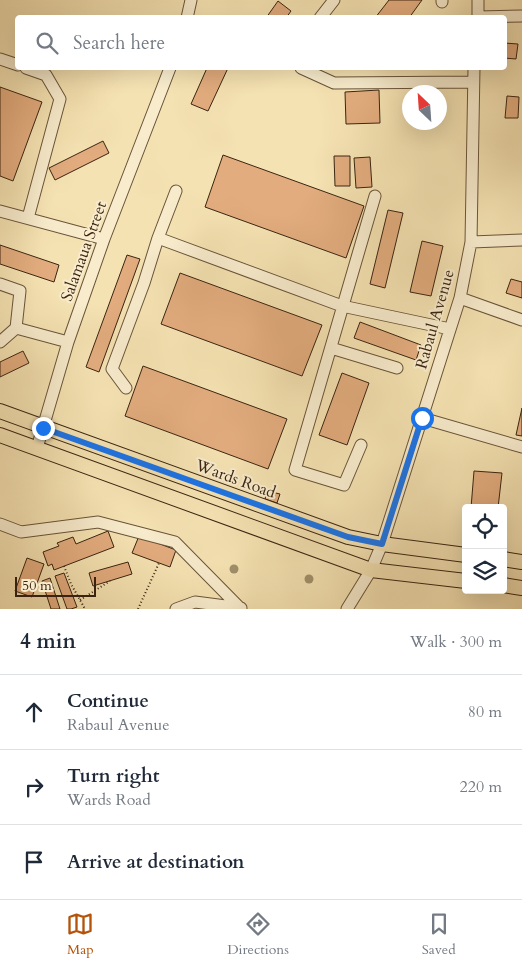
<!DOCTYPE html>
<meta charset="utf-8">
<style>
body{margin:0;font-family:Cardo,serif;background:#f6f6f7;color:#1f2937}
.controls{position:absolute;right:15px;bottom:15px;display:grid;overflow:hidden;border-radius:5px;box-shadow:0 5px 20px #0002}
.controls button{width:45px;height:45px;display:grid;place-items:center;padding:0;border:0;border-bottom:1px solid #e0e1e3;background:#fff;color:#1f2937;font:25px sans-serif}
.compass{position:absolute;left:402px;top:85px;width:45px;height:45px;border-radius:50%;background:#fff;box-shadow:0 5px 20px #0002;rotate:335deg}
.scale{position:absolute;left:15px;bottom:12px;width:81px;box-sizing:border-box;padding-left:5px;border:2px solid #3a2411;border-top:0;font-size:14px;line-height:18px;white-space:nowrap;color:#3a2411;-webkit-text-stroke:4px #f8eccd;paint-order:stroke}
.stop{position:absolute;width:15px;height:15px;margin:-11px;border:4px solid #1a73e8;border-radius:50%;background:#fff}
.stop.end{background:#1a73e8;border-color:#fff;box-shadow:0 1px 5px #0008}
.list{margin:0;padding:0;list-style:none}
h2{display:flex;justify-content:space-between;align-items:center;height:65px;margin:0;padding:0 20px;font-size:21px}
h2 small{font-size:16px;font-weight:400;color:#747a83}
.list li{display:grid;grid-template-columns:32px 1fr auto;gap:15px;align-items:center;box-sizing:border-box;height:75px;padding:0 20px;border-top:1px solid #e0e1e3}
.list b{display:block;font-size:19px;white-space:nowrap}
.list p{margin:0;font-size:16px;white-space:nowrap;color:#747a83}
.list em{font-size:16px;font-style:normal;color:#747a83}
.icon{flex:none;width:28px;height:28px;fill:none;stroke:currentColor;stroke-width:2;stroke-linecap:round;stroke-linejoin:round}
.map{position:relative;flex:none;width:522px;height:609px;overflow:hidden}
.search{position:absolute;background:#fff;box-shadow:0 5px 20px #0002;left:15px;right:15px;top:15px;height:55px;display:flex;align-items:center;gap:12px;box-sizing:border-box;padding:0 18px;border-radius:5px;color:#747a83;font-size:19px}
.sheet{height:290px;background:#fff}
nav{display:flex;justify-content:space-around;align-items:center;box-sizing:border-box;height:70px;border-top:1px solid #e0e1e3;background:#fff;font-size:14px;color:#747a83}
nav a{display:grid;justify-items:center;gap:2px}
nav .on{color:#b45309}
.map>svg:first-child{display:block}
</style>
<div class="map">
<svg width="522" height="609" viewBox="0 0 522 609">
<rect width="100%" height="100%" fill="#f5e2b2"/>
<filter id="stains"><feTurbulence type="fractalNoise" baseFrequency=".004" numOctaves="4"/><feColorMatrix values="0 0 0 0 .2 0 0 0 0 .09 0 0 0 0 .02 0 0 0 .5 -.17"/></filter>
<radialGradient id="worn" r=".72"><stop offset=".6" stop-color="#630" stop-opacity="0"/><stop offset="1" stop-color="#630" stop-opacity=".3"/></radialGradient>
<!-- building -->
<path fill="#e2ac7e" stroke="#3a2411" d="M389,0H422L409,18H375Z
M278,1L291,11L286,18H266Z
M504,43L518,44L516,59L504,58Z
M207,68H228L208,111L191,104Z
M0,87L42,102L13,181L0,176Z
M379,90L380,123L346,124L345,92Z
M507,96L519,97L518,118H505Z
M103,141L109,153L55,180L49,168Z
M223,155L364,206L346,258L205,207Z
M334,156H350V186H335Z
M370,157L372,187L356,188L354,158Z
M388,210L403,213L385,288L370,284Z
M422,241L443,246L431,296L410,292Z
M0,245L59,265L54,282L0,264Z
M127,255L140,259L99,372L86,367Z
M180,273L322,325L302,376L161,324Z
M511,279L522,282V298L506,293Z
M360,322L421,345L416,360L354,338Z
M23,351L29,363L0,377V362Z
M143,366L287,419L268,469L125,416Z
M342,373L369,383L347,445L319,435Z
M522,408V436L516,435Z
M474,471L502,473L498,508H471Z
M267,491L280,494L277,503L265,499Z
M108,531L114,547L54,570L52,564L48,566L43,552L59,546L57,543L73,537L76,544Z
M139,536L176,550L170,567L132,553Z
M27,558L44,564L32,597L15,591Z
M128,562L132,574L93,586L89,573Z
M64,573L77,607L71,609H67L55,576Z
M50,578L60,609H51L42,581Z"/>
<g fill="none" stroke-linecap="round" stroke-linejoin="round">
<defs>
<path id="minor" d="M442,2V0
M478,17L522,16
M187,18L191,0
M320,18L334,0
M478,18V0
M0,59L18,65
M26,68L46,75L60,99L28,218
M301,68L334,83L473,82
M0,211L104,239
M158,238L342,306L450,329
M471,242L522,240
M0,284L20,291L16,328L0,342
M460,298L522,320
M16,328L68,342
M331,348L397,368
M126,388L112,369L144,283L158,238L176,191
M422,418L522,447
M361,445L344,485L295,470L375,196
M37,448L68,342L104,239L170,68
M0,524L21,532L98,522L175,542L240,608
M176,609L195,602L241,608
M347,609L371,570L382,544L460,298L471,242L474,68"/>
<path id="major" d="M0,411L348,537L382,544L466,555
M0,435L371,570L466,581
M503,559L522,562
M503,585L522,588"/>
</defs>
<!-- minor casing -->
<use href="#minor" stroke="#695439" stroke-width="13"/>
<!-- major casing -->
<use href="#major" stroke="#3a2411" stroke-width="16"/>
<!-- path -->
<path stroke="#3a2411" stroke-width="2" stroke-dasharray="1 2.5" stroke-linecap="butt" d="M64,566L71,584L85,609
M80,600L110,581
M138,609L159,563"/>
<!-- minor -->
<use href="#minor" stroke="#f8eccd" stroke-width="11"/>
<!-- major -->
<use href="#major" stroke="#f5e2b2" stroke-width="14"/>
</g>
<!-- trees -->
<g fill="#a0906a">
<circle cx="234" cy="569" r="4.5"/>
<circle cx="309" cy="579" r="4.5"/>
</g>
<g fill="none" stroke-linecap="round" stroke-linejoin="round">
<!-- route -->
<path stroke="#1a73e8" stroke-width="6" d="M43,428L348,537L382,544L422,418"/>
</g>
<g text-anchor="middle" stroke-width="4" stroke-linejoin="round" paint-order="stroke">
<!-- street labels -->
<g font-size="16" fill="#3a2411" stroke="#f8eccd">
<text transform="translate(83 251) rotate(-70)" y="6">Salamaua Street</text>
<text transform="translate(434 319) rotate(-74)" y="6">Rabaul Avenue</text>
<text transform="translate(236 478) rotate(20)" y="6">Wards Road</text>
</g>
</g>
<rect width="100%" height="100%" filter="url(#stains)"/>
<rect width="100%" height="100%" fill="url(#worn)"/>
</svg>
<div class="controls">
<button><svg class="icon" aria-label="locate" viewBox="0 0 24 24"><circle cx="12" cy="12" r="6"/><path d="M12 2v4M12 18v4M2 12h4M18 12h4"/></svg></button>
<button><svg class="icon" aria-label="layers" viewBox="0 0 24 24"><path d="M12 4l9 5-9 5-9-5zM3 14l9 5 9-5"/></svg></button>
</div>
<svg class="compass" viewBox="-18 -18 36 36"><path d="M0-13l5 13h-10z" fill="#e53935"/><path d="M0 13l5-13h-10z" fill="#747a83"/></svg>
<div class="scale">50 m</div>
<div class="stop" style="left:422px;top:418px"></div>
<div class="stop end" style="left:43px;top:428px"></div>
<div class="search"><svg class="icon" aria-label="search" viewBox="0 0 24 24"><circle cx="10" cy="10" r="6"/><path d="M15 15l6 6"/></svg>Search here</div>
</div>
<section class="sheet">
<h2>4 min<small>Walk · 300 m</small></h2>
<ul class="list">
<li><svg class="icon" aria-label="ahead" viewBox="0 0 24 24"><path d="M12 20V5M6 11l6-6 6 6"/></svg><div><b>Continue</b><p>Rabaul Avenue</p></div><em>80 m</em></li>
<li><svg class="icon" aria-label="right" viewBox="0 0 24 24"><path d="M7 20v-9h11M14 6l5 5-5 5"/></svg><div><b>Turn right</b><p>Wards Road</p></div><em>220 m</em></li>
<li><svg class="icon" aria-label="arrive" viewBox="0 0 24 24"><path d="M6 21V4h12l-3 4 3 4H6"/></svg><div><b>Arrive at destination</b></div></li>
</ul>
</section>
<nav>
<a class="on"><svg class="icon" aria-label="map" viewBox="0 0 24 24"><path d="M3 6l6-2 6 2 6-2v14l-6 2-6-2-6 2zM9 4v14M15 6v14"/></svg>Map</a>
<a><svg class="icon" aria-label="directions" viewBox="0 0 24 24"><path d="M12 3l9 9-9 9-9-9zM9 14v-3h6M13 9l2 2-2 2"/></svg>Directions</a>
<a><svg class="icon" aria-label="saved" viewBox="0 0 24 24"><path d="M7 4h10v16l-5-4-5 4z"/></svg>Saved</a>
</nav>
